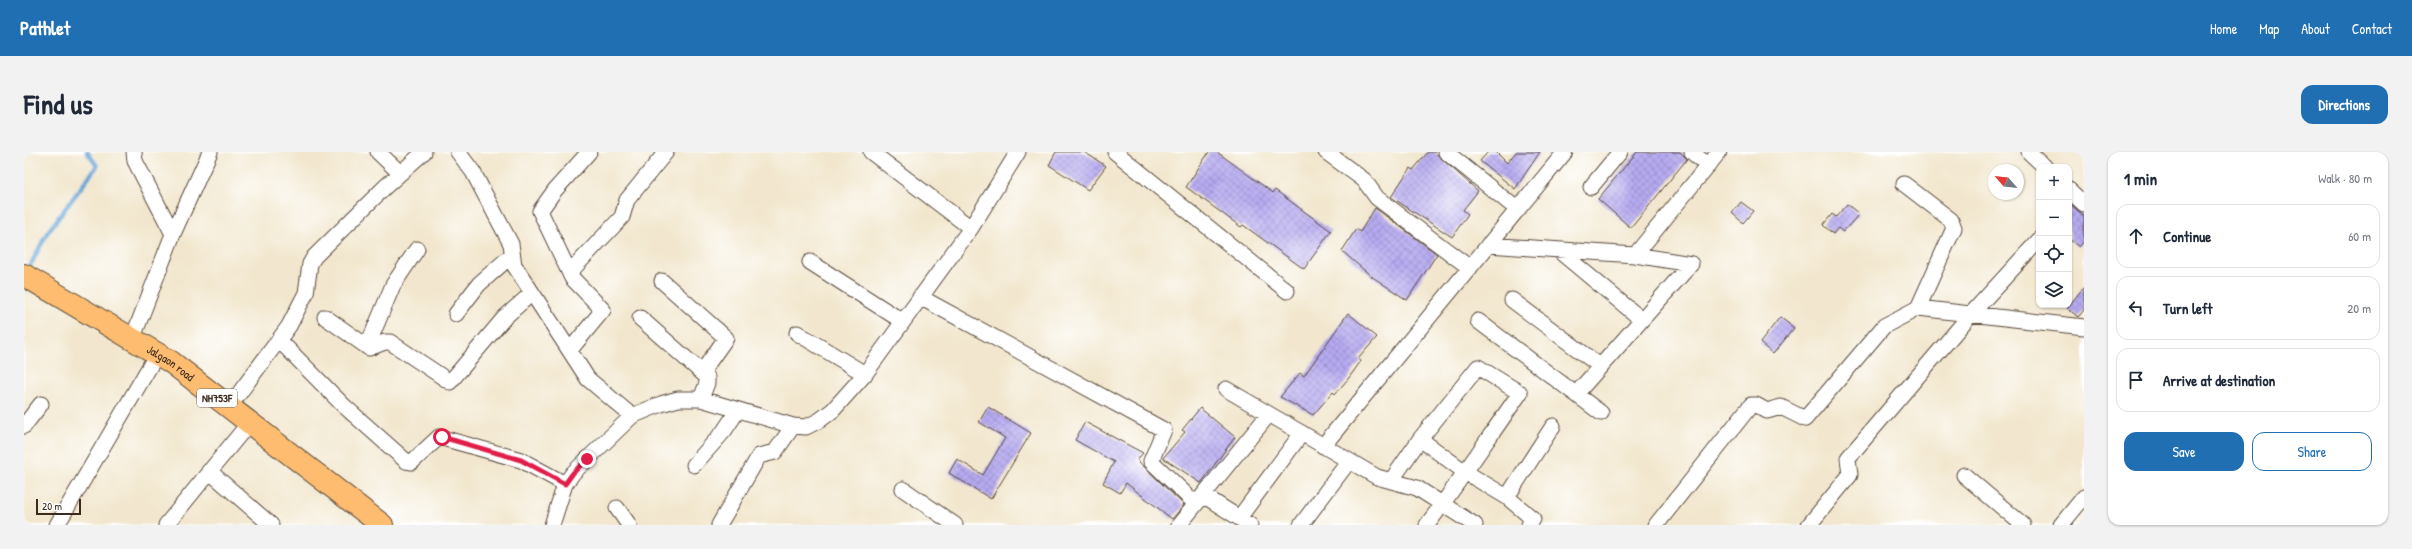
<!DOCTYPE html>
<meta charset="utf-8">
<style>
body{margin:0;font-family:"Patrick Hand",sans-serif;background:#f2f2f3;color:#1f2937}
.controls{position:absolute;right:12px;top:12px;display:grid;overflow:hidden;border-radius:8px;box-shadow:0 1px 3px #0004}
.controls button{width:36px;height:36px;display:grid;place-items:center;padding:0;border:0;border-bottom:1px solid #e0e1e3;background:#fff;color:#1f2937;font:20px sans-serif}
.compass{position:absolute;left:1964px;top:12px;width:36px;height:36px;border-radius:50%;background:#fff;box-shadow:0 1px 3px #0004;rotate:298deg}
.scale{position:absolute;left:12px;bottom:10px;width:45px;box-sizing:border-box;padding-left:4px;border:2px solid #3b2a1e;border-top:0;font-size:11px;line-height:14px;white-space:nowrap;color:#3b2a1e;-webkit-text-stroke:3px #fff;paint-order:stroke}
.stop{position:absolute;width:12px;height:12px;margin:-9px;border:3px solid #e11d48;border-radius:50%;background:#fff}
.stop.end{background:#e11d48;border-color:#fff;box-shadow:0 1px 4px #0008}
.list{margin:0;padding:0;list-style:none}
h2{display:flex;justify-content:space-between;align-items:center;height:52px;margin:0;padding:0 16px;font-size:17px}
h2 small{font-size:13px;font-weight:400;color:#747a83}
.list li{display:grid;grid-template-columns:26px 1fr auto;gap:12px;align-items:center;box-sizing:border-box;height:64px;margin:0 8px 8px;padding:0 8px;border:1px solid #e0e1e3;border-radius:12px}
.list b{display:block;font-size:15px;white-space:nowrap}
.list em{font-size:13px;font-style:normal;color:#747a83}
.actions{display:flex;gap:8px;padding:12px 16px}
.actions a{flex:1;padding:9px 0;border:1px solid #1f6fb2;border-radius:12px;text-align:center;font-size:14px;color:#1f6fb2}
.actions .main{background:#1f6fb2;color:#fff}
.icon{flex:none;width:22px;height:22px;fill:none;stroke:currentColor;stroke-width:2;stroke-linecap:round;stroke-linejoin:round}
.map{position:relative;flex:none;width:2060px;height:373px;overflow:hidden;border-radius:12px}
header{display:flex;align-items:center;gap:24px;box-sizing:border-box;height:56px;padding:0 20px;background:#1f6fb2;color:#fff}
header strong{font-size:19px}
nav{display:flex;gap:22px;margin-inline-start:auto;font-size:14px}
.intro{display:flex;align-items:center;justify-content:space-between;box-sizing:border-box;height:96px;padding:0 24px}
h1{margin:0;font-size:28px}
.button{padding:10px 18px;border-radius:12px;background:#1f6fb2;color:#fff;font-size:14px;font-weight:700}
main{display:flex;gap:24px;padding:0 24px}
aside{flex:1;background:#fff;border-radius:12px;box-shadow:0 1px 3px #0004}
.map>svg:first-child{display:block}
</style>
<header>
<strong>Pathlet</strong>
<nav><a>Home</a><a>Map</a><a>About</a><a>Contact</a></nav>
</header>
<div class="intro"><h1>Find us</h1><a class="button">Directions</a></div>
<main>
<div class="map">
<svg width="2060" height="373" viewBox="0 0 2060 373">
<defs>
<pattern id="building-cross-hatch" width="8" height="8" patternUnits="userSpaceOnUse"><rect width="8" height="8" fill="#b7abf2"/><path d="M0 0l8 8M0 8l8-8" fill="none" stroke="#968bc3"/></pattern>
</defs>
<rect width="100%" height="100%" fill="#fff"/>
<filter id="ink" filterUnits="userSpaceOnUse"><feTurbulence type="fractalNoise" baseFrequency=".025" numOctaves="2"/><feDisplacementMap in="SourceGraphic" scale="8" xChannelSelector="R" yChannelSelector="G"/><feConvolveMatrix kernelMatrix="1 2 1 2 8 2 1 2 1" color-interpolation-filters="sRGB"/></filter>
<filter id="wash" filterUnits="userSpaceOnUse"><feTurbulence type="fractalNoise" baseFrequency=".012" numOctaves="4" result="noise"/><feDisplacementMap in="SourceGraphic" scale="16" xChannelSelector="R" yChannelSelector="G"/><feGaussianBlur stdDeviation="0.9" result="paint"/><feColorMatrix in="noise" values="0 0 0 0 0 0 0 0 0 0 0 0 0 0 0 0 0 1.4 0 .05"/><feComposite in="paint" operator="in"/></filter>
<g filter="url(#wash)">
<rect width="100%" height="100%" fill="#f2e7ce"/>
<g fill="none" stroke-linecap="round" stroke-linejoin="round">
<!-- stream -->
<path stroke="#64a4d7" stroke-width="4.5" d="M4,118L23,81L73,14L63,0"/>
</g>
<g id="blocks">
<!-- building -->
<path fill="url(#building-cross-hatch)" d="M1032,0H1060L1082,14L1064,38L1025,13Z
M1185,0H1193L1249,41L1251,38L1307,79L1280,117L1219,73L1217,75L1162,35Z
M1404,0H1410L1454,39L1439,58L1444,62L1428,85L1367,45L1386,16L1389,18Z
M1464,0H1472L1483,11L1492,0H1516L1491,37L1456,9Z
M1613,0H1656L1663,7L1607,76L1574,47Z
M1717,50L1729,59L1719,71L1708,61Z
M2045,51L2060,64V89L2055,95L2045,87Z
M1823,52L1835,62L1819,80L1814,76L1809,82L1799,73L1808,62L1812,65Z
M1351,56L1413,102L1383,148L1347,124L1318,99L1332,77L1336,80Z
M2060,135V158L2054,165L2043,156Z
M1324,161L1353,185L1334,207L1337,209L1324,227L1311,242L1309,240L1289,263L1256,245L1276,221L1280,224Z
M1756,165L1770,176L1749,202L1736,191Z
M964,255L1007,281L967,347L925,321L933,307L959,323L981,286L955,270Z
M1176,256L1211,285L1177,331L1139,306L1161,280L1158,278Z
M1061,270L1119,301L1113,308L1160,353L1148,367L1102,331L1096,341L1079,331L1090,310L1051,288Z"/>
</g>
</g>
<g filter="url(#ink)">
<use href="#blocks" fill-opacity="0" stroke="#564638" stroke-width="1"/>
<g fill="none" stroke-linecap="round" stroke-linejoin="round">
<defs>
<path id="minor" d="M354,0L376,21
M434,0L449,20L487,92L490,113L564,227L608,264
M847,0L947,76
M1091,0L1263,139
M1302,0L1340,28L1353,46L1446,116
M1422,0L1494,58
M1668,0L1684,14
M2005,0L2021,15
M1880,32L1927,68L1930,76L1894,156
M1567,35L1596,0
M2045,38L2060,52
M149,82L186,0
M1464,93L1611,103L1695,0
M1534,98L1617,167
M786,110L878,169
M546,120L598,65L603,48L642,0
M638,129L702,186L678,220
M896,145L1140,278L1127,309L1172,352
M1488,148L1576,214
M432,162L455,132L488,103
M301,165L345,196L361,190H366L426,230L481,165L508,141
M616,166L683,225V231L677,247
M1454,169L1577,261
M773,181L841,222
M108,188L149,82L111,9L110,0
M255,188L319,253L382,309L388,310L415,285L497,308L541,332
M343,195L369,133L393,97
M546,198L579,158L548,126L516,59L531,38L565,0
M1202,237L1353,325L1393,336L1451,373
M1552,242L1667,112L1611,103
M205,255L265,174L282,141L286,112L290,105L361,35L400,0
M0,274L17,252
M1299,294L1541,0
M670,313L700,279L714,258
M185,319L247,373
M1940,323L1999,373
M1367,329L1396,287
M879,337L931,373
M1179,343L1226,373
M593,356L605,373
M1215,366L1278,281
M33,373L133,202
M142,373L225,271
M528,373L541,332L549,321L608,264L637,252L654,247H677L769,274L782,275L796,268L809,258L841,222L947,76L994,0
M695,373L735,304L751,300L769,274
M1155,373L1245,262
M1277,373L1325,309
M1403,373C1435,330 1465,285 1496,241L1454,215L1396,287L1441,320L1483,345
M1505,373L1509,367L1483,345L1529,274
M1632,373L1727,253H1732L1743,259L1757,255L1781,267L1860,174L1894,156L2060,175
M1785,373L1826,323L1824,306L1947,162L2015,88
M2037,373L2060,345"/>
<g id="highway">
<path id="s1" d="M0,123L147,210L358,373"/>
</g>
</defs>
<!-- minor casing -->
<use href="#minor" stroke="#564638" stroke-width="17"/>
<!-- highway casing -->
<use href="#highway" stroke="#564638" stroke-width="24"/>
<!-- minor -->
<use href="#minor" stroke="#fff" stroke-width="15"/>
<!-- highway -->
<use href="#highway" stroke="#fdbc6f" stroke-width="22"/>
</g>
</g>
<g fill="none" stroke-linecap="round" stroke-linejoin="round" filter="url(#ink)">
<!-- route -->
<path stroke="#e11d48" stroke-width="5" d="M418,285L497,308L541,332L549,321L563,307"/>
</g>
<g text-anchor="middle" stroke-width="4" stroke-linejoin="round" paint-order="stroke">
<!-- shield labels -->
<rect fill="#fff" stroke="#766a62" stroke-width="1" x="173" y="237" width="40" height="18" rx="3"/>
<g font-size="11" font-weight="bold" fill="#3b2a1e">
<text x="193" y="250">NH753F</text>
</g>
<!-- street labels -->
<g font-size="12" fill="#3b2a1e" stroke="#fff">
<text dy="4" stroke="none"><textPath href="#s1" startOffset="171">Jalgaon road</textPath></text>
</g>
</g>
</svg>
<div class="controls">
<button>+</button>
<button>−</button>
<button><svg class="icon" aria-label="locate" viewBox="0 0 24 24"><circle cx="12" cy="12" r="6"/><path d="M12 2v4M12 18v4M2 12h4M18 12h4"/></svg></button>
<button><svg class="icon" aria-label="layers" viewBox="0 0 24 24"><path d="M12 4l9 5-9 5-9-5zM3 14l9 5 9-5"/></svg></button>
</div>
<svg class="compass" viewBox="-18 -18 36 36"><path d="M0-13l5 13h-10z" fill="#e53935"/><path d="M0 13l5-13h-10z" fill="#747a83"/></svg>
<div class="scale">20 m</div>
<div class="stop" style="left:418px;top:285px"></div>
<div class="stop end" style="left:563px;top:307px"></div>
</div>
<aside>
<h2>1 min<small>Walk · 80 m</small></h2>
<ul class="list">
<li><svg class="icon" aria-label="ahead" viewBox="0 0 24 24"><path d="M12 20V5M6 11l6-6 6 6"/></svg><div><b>Continue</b></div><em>60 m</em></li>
<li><svg class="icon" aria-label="left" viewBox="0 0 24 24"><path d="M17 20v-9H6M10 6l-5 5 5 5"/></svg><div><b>Turn left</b></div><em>20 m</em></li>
<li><svg class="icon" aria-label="arrive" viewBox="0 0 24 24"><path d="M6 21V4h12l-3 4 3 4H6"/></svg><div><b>Arrive at destination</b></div></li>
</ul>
<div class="actions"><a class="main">Save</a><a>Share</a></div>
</aside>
</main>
